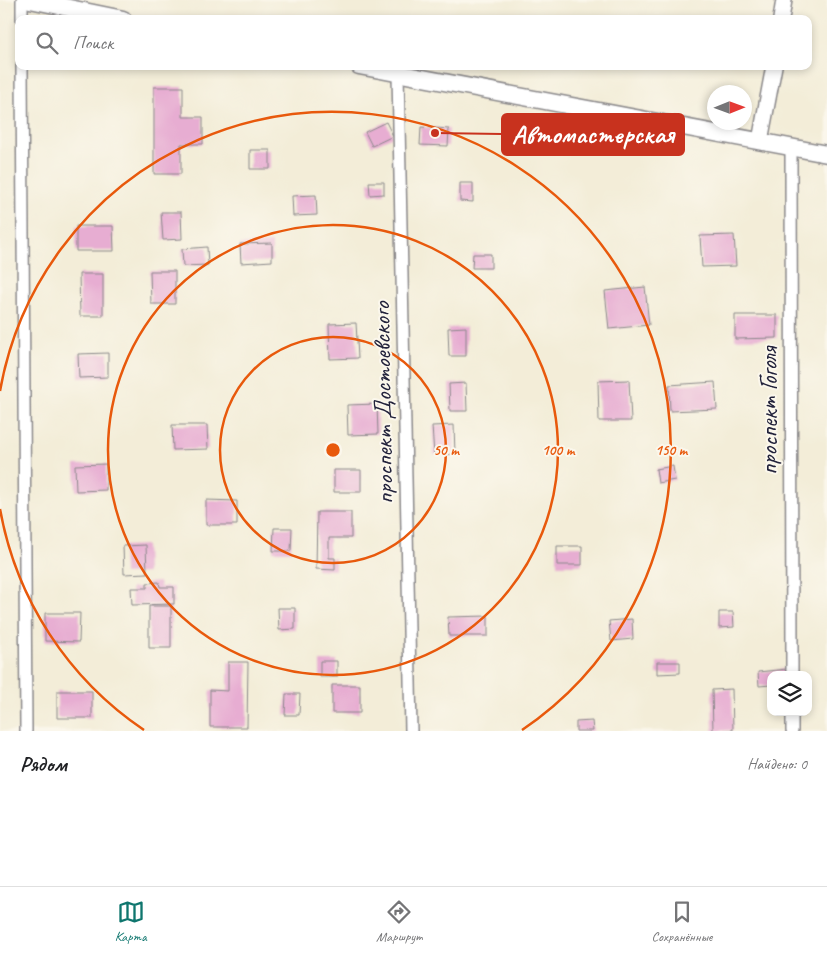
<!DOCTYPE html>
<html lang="ru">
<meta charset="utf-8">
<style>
body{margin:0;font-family:Caveat,sans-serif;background:#f2f2f2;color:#202124}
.controls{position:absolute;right:15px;bottom:15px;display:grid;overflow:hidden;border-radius:10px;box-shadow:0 2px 8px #0003}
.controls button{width:45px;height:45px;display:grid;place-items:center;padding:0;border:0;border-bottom:1px solid #e0e0e0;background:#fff;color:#202124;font:25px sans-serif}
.compass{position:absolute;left:707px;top:85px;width:45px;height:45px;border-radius:50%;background:#fff;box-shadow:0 2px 8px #0003;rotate:89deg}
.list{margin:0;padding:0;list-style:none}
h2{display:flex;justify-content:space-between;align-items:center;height:65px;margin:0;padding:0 20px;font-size:21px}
h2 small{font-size:16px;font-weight:400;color:#757577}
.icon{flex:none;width:28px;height:28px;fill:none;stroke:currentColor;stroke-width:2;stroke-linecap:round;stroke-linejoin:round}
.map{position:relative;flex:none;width:827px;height:731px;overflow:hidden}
.search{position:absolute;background:#fff;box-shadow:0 2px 8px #0003;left:15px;right:15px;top:15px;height:55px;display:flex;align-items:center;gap:12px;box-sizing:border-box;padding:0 18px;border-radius:10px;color:#757577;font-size:19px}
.sheet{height:155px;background:#fff}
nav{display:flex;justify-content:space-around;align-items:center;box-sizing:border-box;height:70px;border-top:1px solid #e0e0e0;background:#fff;font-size:14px;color:#757577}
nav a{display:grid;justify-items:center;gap:2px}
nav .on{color:#0f766e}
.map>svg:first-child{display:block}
</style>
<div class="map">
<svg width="827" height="731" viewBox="0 0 827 731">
<rect width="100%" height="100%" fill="#fbf7ec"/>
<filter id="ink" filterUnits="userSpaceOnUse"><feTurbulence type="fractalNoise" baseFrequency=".02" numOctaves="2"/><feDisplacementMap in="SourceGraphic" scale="10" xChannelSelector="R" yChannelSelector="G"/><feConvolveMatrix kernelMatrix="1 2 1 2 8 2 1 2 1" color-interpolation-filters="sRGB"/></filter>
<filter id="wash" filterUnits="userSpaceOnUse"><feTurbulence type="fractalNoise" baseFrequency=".0096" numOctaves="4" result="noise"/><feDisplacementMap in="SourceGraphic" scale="20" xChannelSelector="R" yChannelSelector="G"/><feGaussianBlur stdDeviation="1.12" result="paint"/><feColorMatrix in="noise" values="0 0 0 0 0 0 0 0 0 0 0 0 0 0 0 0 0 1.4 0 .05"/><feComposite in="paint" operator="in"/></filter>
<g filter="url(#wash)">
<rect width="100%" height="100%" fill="#f3edd8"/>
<g id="blocks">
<!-- building -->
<path fill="#e7add2" d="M154,87H183V117H203V144H181V174H154Z
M386,122L393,136L372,146L365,132Z
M421,127L449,129L448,146L420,145Z
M250,150H270V169H250Z
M369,182H384V194L370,195Z
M460,183H473V202L460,201Z
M316,195L317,215L293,216L292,196Z
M161,212H181L182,239L163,240Z
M76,226H113L114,251H76Z
M734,235L736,266L702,267L700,236Z
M272,243V261L241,263L240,244Z
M207,247L208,265L183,266L182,249Z
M473,254H491V268H472Z
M150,271H175V304H151Z
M79,274H103V316H80Z
M645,287L649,325L609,329L605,291Z
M735,315H777V338L735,339Z
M356,323L358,358L330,359L329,324Z
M466,327V356H449L448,328Z
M108,353V377L79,378L78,354Z
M629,380L631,421H599L598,381Z
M715,382L717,409L670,411L669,385Z
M466,383L467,411H450L449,384Z
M377,404L378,434L348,435L347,405Z
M172,425H207L208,449L173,450Z
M454,425L455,454L434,455L432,426Z
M106,464V490L76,491L75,465Z
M673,466L675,480L658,483L656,469Z
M334,470H361V492H334Z
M206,500L237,501V525H206Z
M317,512H351V538H329V558H335V570L316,569Z
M274,528H292L291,551H273Z
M146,545L147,573L124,574L123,546Z
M557,546H582V565H557Z
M159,582L160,587H174V604L132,605L131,588H147V583Z
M149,606H171V648H149Z
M278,608H295V629L279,630Z
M719,612H733L734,627L719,628Z
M45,613H80L79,642L45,641Z
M488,616V636H449L448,617Z
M632,619L633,639L611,641L609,621Z
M320,661H337V677H320Z
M228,662H248L247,727H210V690L228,691Z
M657,662H680V673L657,674Z
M787,669L788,675H771V685L759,686L758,672Z
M332,685H360V713H332Z
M732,689L733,730L713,731L712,690Z
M57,691H92V718H57Z
M286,694H300L299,715H285Z
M592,721L593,731H576V722Z"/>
</g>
</g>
<g filter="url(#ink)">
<use href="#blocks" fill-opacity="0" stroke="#8a888a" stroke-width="1"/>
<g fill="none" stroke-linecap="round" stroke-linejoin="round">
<defs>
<path id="minor" d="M22,0V19
M22,66L26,731
M398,74L411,731
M791,147L792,675
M792,712V731"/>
<path id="tertiary" d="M781,19L784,0
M760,141L774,66"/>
<path id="secondary" d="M30,0L123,19
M359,66L827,154"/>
</defs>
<!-- minor casing -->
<use href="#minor" stroke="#8a888a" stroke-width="14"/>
<!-- tertiary casing -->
<use href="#tertiary" stroke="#8a888a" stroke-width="18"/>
<!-- secondary casing -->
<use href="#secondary" stroke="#8a888a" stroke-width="19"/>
<!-- minor -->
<use href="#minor" stroke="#fff" stroke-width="11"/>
<!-- tertiary -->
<use href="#tertiary" stroke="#fff" stroke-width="15"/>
<!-- secondary -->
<use href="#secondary" stroke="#fff" stroke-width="16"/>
</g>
</g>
<!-- distance rings -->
<g fill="none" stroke="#e8590c" stroke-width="2.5">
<circle cx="333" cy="450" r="113"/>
<circle cx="333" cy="450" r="225"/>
<path d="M144 730A338 338 0 0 1 0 509M0 391A338 338 0 1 1 522 730"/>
</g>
<g text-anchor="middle" stroke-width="4" stroke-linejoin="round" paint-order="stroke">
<!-- street labels -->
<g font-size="25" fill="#22223b" stroke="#fbf7ec">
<text transform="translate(382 403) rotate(-91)" y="9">проспект Достоевского</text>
<text transform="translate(768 411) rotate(-90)" y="9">проспект Гоголя</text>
</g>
</g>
<circle cx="333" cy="450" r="8" fill="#e8590c" stroke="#fbf7ec" stroke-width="2.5"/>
<g font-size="15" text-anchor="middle" font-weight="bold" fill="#e8590c" stroke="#fbf7ec" stroke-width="4" stroke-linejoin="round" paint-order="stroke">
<text x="446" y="455">50 m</text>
<text x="558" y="455">100 m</text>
<text x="671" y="455">150 m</text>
</g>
<!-- callouts -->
<path fill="none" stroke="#c8321e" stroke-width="2" d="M435 133L502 134"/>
<circle fill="#c8321e" stroke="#fbf7ec" stroke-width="2" cx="435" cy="133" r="5"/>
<rect fill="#c8321e" stroke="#c8321e" stroke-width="2" x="502" y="114" width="182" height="41" rx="5"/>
<g font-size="26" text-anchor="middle" font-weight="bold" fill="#fff">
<text x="593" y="143">Автомастерская</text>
</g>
</svg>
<div class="controls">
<button><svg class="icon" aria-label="layers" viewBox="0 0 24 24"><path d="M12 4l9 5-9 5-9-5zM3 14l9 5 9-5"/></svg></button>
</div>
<svg class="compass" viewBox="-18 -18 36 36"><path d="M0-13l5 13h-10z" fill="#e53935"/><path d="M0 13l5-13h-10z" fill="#757577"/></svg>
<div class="search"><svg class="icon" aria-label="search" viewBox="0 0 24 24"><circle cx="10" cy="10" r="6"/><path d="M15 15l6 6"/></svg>Поиск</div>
</div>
<section class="sheet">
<h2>Рядом<small>Найдено: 0</small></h2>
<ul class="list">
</ul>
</section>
<nav>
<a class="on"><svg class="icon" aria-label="map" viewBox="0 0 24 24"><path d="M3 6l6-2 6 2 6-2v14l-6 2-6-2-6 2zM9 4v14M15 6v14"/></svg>Карта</a>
<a><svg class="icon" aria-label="directions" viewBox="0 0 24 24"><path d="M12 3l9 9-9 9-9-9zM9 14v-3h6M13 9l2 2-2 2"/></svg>Маршрут</a>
<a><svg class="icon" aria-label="saved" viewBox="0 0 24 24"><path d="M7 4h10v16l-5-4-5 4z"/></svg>Сохранённые</a>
</nav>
